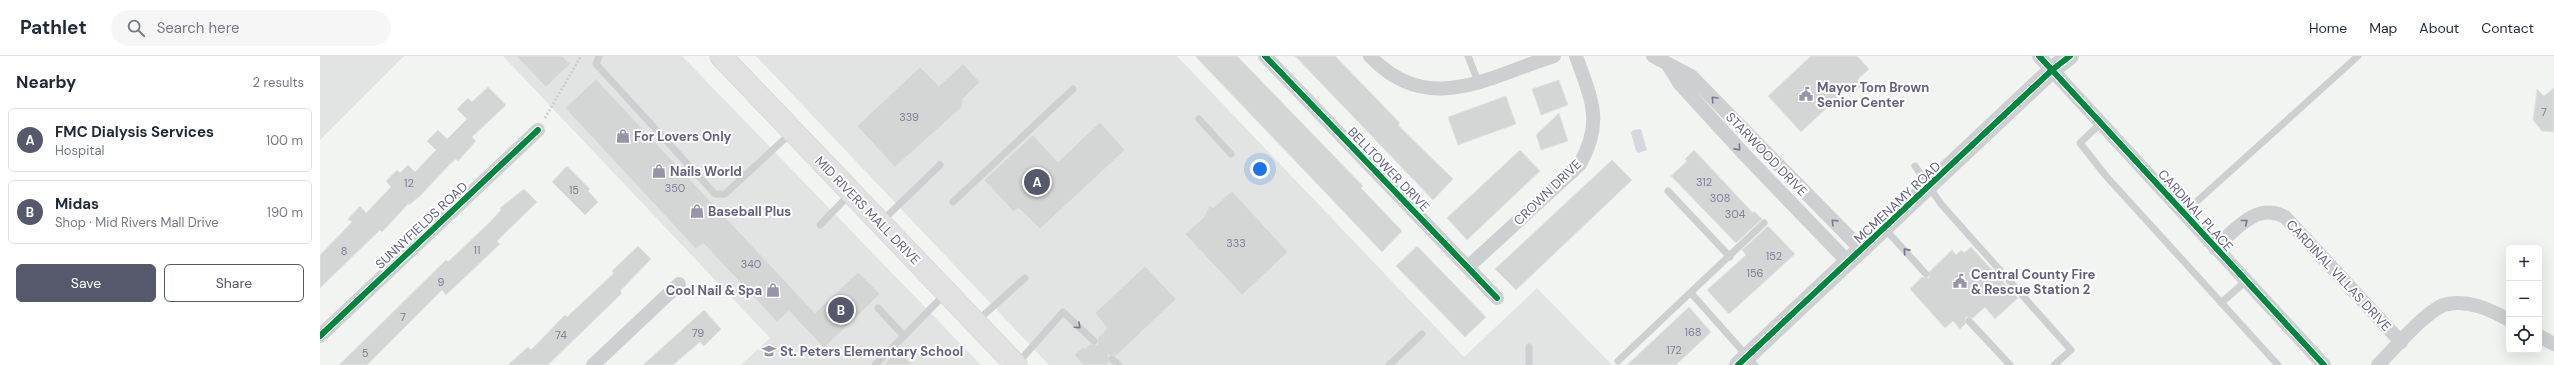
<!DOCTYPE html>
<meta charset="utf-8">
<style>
body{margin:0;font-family:"DM Sans",sans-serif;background:#f6f6f7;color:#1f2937}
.controls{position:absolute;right:12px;bottom:12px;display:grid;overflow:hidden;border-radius:6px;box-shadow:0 4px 16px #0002}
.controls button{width:36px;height:36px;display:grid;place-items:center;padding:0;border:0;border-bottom:1px solid #e0e1e3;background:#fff;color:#1f2937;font:20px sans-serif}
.you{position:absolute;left:940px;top:113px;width:14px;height:14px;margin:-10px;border:3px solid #fff;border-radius:50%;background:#1a73e8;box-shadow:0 0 0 6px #1a73e833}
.badge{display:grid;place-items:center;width:26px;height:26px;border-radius:50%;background:#55596b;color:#fff;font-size:13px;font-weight:700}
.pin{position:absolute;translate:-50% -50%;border:2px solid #fff;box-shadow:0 1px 4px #0006}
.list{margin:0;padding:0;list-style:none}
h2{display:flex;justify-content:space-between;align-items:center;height:52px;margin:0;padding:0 16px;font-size:17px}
h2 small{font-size:13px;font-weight:400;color:#747a83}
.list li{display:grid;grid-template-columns:26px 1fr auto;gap:12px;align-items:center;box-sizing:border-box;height:64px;margin:0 8px 8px;padding:0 8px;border:1px solid #e0e1e3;border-radius:6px}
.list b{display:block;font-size:15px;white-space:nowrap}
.list p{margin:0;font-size:13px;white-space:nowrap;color:#747a83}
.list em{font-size:13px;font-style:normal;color:#747a83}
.actions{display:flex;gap:8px;padding:12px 16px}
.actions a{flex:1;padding:9px 0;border:1px solid #55596b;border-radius:6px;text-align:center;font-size:14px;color:#55596b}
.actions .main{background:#55596b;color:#fff}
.icon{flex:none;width:22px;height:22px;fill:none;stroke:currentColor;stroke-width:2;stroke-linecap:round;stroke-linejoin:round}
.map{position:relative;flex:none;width:2234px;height:309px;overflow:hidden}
header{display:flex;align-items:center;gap:24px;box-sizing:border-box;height:56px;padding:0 20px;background:#fff;border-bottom:1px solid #e0e1e3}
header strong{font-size:19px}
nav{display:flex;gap:22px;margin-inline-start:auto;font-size:14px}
.search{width:280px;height:36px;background:#f6f6f7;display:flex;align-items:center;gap:10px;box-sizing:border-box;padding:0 14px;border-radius:22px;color:#747a83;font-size:15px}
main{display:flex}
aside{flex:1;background:#fff}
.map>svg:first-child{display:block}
</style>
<header>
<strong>Pathlet</strong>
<div class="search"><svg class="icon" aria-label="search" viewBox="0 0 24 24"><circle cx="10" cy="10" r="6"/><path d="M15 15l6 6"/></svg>Search here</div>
<nav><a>Home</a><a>Map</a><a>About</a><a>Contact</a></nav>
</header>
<main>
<aside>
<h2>Nearby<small>2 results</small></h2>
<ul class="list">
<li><span class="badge">A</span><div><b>FMC Dialysis Services</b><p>Hospital</p></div><em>100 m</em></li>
<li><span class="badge">B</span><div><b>Midas</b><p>Shop · Mid Rivers Mall Drive</p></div><em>190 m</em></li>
</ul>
<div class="actions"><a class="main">Save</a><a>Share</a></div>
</aside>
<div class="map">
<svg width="2234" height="309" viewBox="0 0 2234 309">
<rect width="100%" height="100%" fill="#f2f4f1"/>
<!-- built -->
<path fill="#e1e4e3" d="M0,0H84L0,84Z
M183,0H362L661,309H421L450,282Z
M436,0H857L1144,301L1217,232L1292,309H729Z"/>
<!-- water -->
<path fill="#d7d8df" d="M1321,73L1327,94L1318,97L1316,95L1311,77L1313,74Z"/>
<!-- building -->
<path fill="#d4d5d5" stroke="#e2e3e1" d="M196,0H242L250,8L226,31Z
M875,0H917L1043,130L1041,132L1082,175L1062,196Z
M975,0H1015L1080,67L1078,69L1133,123L1113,144Z
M1491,0H1537L1549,13L1538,23L1543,28L1534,36L1529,31L1481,76L1448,40Z
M643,8L660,26L643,43L642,51L575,111L537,70L600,11L619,30Z
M276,23L495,257L538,216L560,238L504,292L469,255L457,266L383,187L376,193L245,52Z
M1239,24L1248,49L1221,59L1212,33Z
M168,31L186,49L152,81L156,85L138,105L136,103L130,108L100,140L89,149L88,148L62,176L60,174L0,232V199L32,166L28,163L40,150L46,157L71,131L66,125L77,114L80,117L88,109L95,116L116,94L107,85L118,74L127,83L147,63L137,53L148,42L152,46Z
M2234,32V76L2222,75L2213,64L2217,33L2224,40Z
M1186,40L1196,68L1138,89L1128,61Z
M1239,57L1248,85L1221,94L1216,79Z
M780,66L805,94L720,173L703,156L698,152L694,156L664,124L713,79L738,106Z
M1200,94L1220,115L1147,184L1127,162Z
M1374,94L1433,157L1434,155L1442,163L1416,187L1351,120L1367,105L1365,103Z
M1292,104L1312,124L1196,234L1175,213Z
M247,110L270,133L268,135L278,146L265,159L232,126Z
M204,133L217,146L177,185L180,188L126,239L122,234L47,309H19L126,204L128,206L171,165L181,154L180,152Z
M912,135L968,196L922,239L865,178L884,161L890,149L893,152Z
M1448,170L1475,198L1409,258L1387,234L1426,199L1422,194Z
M318,190L331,203L300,235L302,237L228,309H188L208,291L211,294L245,259L247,261L294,217L292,215Z
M1097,190L1166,261L1145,281L1076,210Z
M1651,191L1698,242L1675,263L1665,251L1653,262L1646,261L1645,268L1640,273L1633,265L1625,272L1590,233L1602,221L1609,222L1610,215L1632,194L1636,199L1641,194L1644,197Z
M825,210L856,243L796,300L788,299L789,307L786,309H763L754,299L763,291L765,293L770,288L777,289L778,282L787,272L775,257Z
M1369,251L1391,276L1356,309H1307Z
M384,254L401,273L384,290L380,286L353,309H323Z
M578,294L592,309H563Z"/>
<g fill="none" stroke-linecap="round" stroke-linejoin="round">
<defs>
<path id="primary" d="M401,0L696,309"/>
</defs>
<!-- primary casing -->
<use href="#primary" stroke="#d0cfd1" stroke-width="23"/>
<!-- path -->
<path stroke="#cbcbcc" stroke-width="2.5" stroke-dasharray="2 2" stroke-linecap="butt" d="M225,62L261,0"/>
<!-- service -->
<path stroke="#cecfd0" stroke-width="7" d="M279,0L276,8L395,138H405L471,77
M1148,0L1159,28
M879,63L911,98
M1781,67L1760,87L1786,120L1958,309
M1595,110L1621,148L1751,294L1734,309
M1348,135L1410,201
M633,146L753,33
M1864,157L2038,0
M562,165L620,109
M500,169L530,138
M1565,173L1606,218
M1371,237L1435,309
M1901,247L1926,225
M558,252L584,280L625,238
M657,265L705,222
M1649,265L1690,309
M792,303L799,309
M1298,305L1444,167
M697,308L743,256L774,285
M555,309L584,280
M1069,309L1102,278
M1209,309V291"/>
<!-- minor -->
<path stroke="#cecfd0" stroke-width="14" d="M945,0L1177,242
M1050,0C1108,62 1170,20 1234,0
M1333,0L1371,20L1542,194
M1719,0L2004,309
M1348,9L1360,28L1424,98L1528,206
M1895,192C1914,175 1937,145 1965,161L2081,286
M1148,211L1260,108C1284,65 1271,43 1256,0
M0,280L218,74
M2219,280L2234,288
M273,309L359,228
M2058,309C2073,294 2106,255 2124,249C2146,242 2171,254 2189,264"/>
<!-- tertiary -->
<path stroke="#cecfd0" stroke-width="18" d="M1418,309L1732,14L1750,0"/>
<!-- primary -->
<use href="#primary" stroke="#e1e1e2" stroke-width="22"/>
<defs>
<path id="cycleway" d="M945,0L1177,242
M1719,0L2004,309
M0,280L218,74
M1418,309L1732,14L1750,0"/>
</defs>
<!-- cycleway casing -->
<use href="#cycleway" stroke="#fff" stroke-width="8"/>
<!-- cycleway -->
<use href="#cycleway" stroke="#00873e" stroke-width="6"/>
</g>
<!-- one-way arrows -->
<defs><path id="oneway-chevron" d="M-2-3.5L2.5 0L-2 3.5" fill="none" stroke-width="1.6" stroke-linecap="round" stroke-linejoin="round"/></defs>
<g stroke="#7b7693">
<use href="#oneway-chevron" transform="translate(1394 43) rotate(-134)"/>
<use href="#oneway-chevron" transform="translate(1418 92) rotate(48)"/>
<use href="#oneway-chevron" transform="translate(1514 166) rotate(-136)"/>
<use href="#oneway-chevron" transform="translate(1925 166) rotate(-39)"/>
<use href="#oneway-chevron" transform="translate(1586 195) rotate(-132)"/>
<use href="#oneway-chevron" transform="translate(758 270) rotate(42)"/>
</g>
<!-- icons -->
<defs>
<symbol id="civic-bare" viewBox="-9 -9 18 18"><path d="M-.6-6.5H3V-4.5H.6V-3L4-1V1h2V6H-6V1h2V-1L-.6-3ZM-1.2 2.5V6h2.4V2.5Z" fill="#9794aa" stroke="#fff" stroke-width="2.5" paint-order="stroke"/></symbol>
<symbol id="shop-bare" viewBox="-9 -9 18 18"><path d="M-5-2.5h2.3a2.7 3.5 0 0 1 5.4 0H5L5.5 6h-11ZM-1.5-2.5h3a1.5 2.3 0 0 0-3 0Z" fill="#9794aa" stroke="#fff" stroke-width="2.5" paint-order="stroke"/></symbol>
<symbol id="school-bare" viewBox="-9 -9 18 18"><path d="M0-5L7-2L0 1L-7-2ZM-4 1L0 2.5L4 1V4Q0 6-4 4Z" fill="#9794aa" stroke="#fff" stroke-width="2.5" paint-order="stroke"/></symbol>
</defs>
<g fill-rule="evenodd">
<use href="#civic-bare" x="1476" y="28" width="20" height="20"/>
<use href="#shop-bare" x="293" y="70" width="20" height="20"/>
<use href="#shop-bare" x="329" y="105" width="20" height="20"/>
<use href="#shop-bare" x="367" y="145" width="20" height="20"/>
<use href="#civic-bare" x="1630" y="215" width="20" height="20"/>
<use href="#shop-bare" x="443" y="224" width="20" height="20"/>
<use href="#school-bare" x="439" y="285" width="20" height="20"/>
</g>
<g text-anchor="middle" stroke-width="4" stroke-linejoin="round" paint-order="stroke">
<!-- number labels -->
<g font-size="11" fill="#827d98">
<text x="2224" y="60">7</text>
<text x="589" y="65">339</text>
<text x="1384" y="130">312</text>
<text x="89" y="131">12</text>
<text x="355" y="136">350</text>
<text x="254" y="138">15</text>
<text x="1400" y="146">308</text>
<text x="1415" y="162">304</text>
<text x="916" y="191">333</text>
<text x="157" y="198">11</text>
<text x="24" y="199">8</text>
<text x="1454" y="204">152</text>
<text x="431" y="212">340</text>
<text x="1435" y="221">156</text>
<text x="121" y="230">9</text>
<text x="83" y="265">7</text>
<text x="1373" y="280">168</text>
<text x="378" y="281">79</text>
<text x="241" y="283">74</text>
<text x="1354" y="298">172</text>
<text x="45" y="301">5</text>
</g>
<!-- poi labels -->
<g font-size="13" font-weight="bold" fill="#666084" stroke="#fff" text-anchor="start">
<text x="1497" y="36">Mayor Tom Brown<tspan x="1497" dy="15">Senior Center</tspan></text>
<text x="314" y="85">For Lovers Only</text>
<text x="350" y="120">Nails World</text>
<text x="388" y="160">Baseball Plus</text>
<text x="1651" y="223">Central County Fire<tspan x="1651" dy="15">&amp; Rescue Station 2</tspan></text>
<text x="442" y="239" text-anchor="end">Cool Nail &amp; Spa</text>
<text x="460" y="300">St. Peters Elementary School</text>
</g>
<!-- street labels -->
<g font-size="13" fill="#666084" stroke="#fff">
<text transform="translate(1447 98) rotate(46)" y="5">STARWOOD DRIVE</text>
<text transform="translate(1069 113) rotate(46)" y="5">BELLTOWER DRIVE</text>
<text transform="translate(1227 136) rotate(-44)" y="5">CROWN DRIVE</text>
<text transform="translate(1577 146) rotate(-43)" y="5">MCMENAMY ROAD</text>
<text transform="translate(548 154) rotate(46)" y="5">MID RIVERS MALL DRIVE</text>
<text transform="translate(1876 154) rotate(48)" y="5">CARDINAL PLACE</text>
<text transform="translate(101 169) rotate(-43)" y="5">SUNNYFIELDS ROAD</text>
<text transform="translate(2019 219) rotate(47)" y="5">CARDINAL VILLAS DRIVE</text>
</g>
</g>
</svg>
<div class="controls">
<button>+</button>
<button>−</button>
<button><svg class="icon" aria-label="locate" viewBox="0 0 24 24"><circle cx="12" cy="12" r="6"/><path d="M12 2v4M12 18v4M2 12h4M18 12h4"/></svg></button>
</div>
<div class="you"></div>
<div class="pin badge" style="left:717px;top:126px">A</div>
<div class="pin badge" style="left:521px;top:254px">B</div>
</div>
</main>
